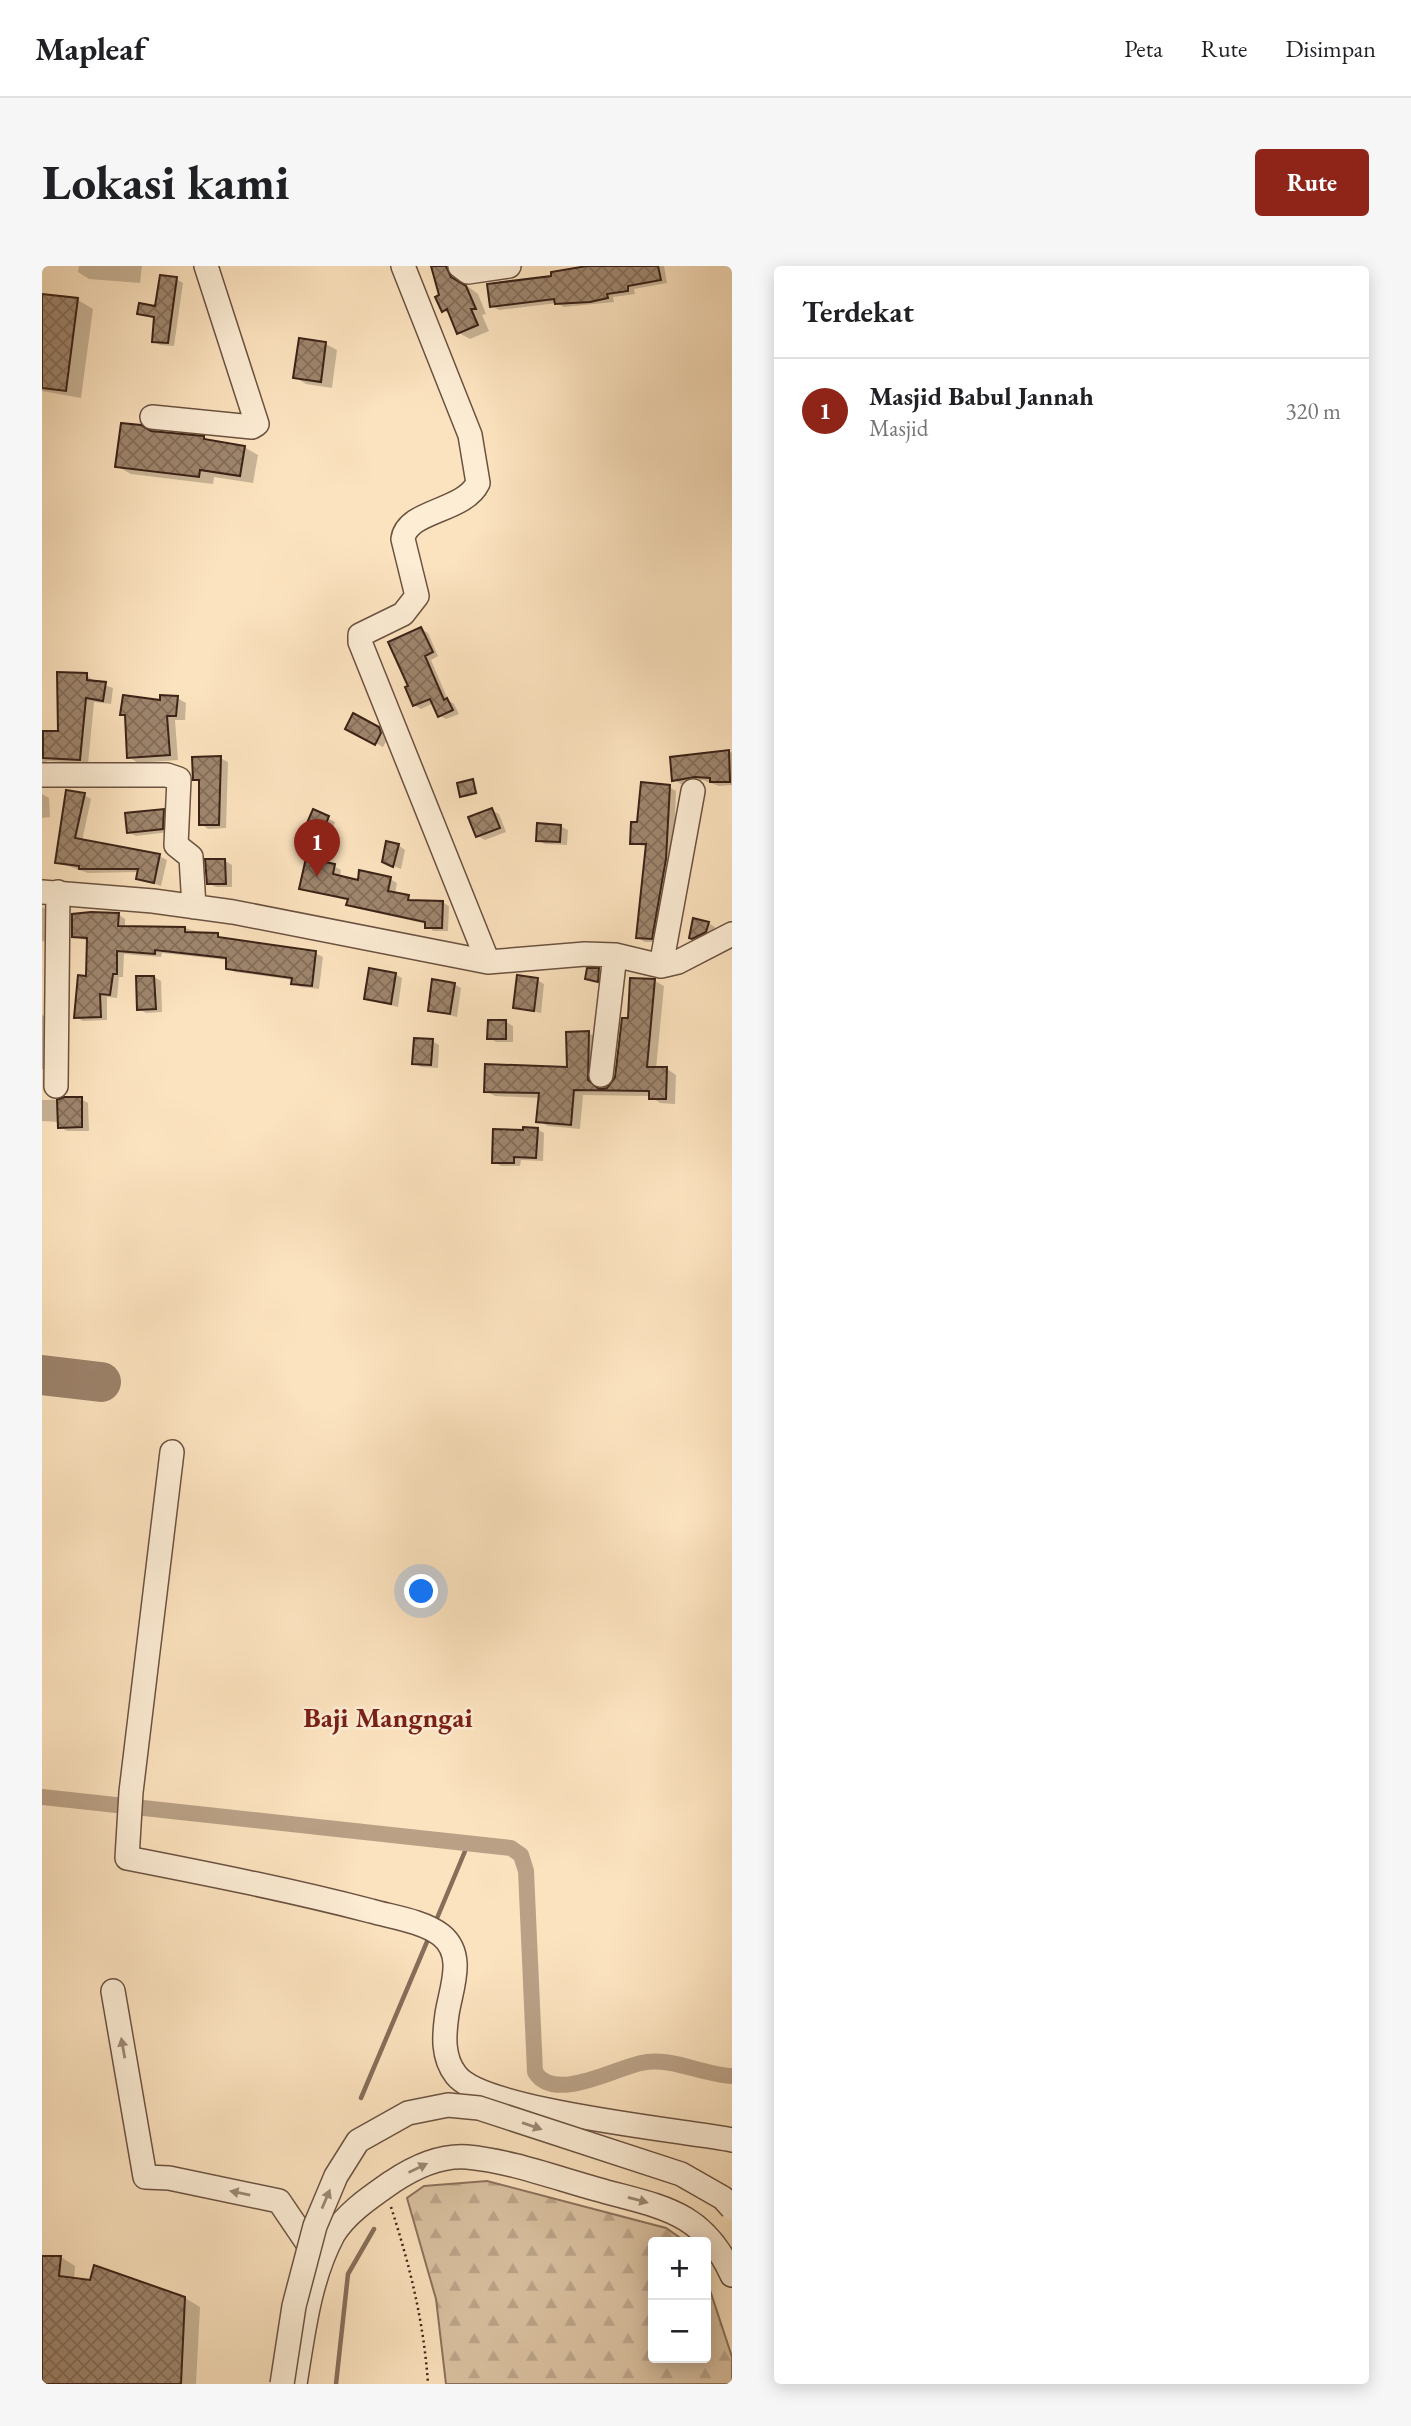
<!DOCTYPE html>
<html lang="id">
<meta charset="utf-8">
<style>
body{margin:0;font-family:"EB Garamond",serif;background:#f6f6f6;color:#202124}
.controls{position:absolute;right:21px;bottom:21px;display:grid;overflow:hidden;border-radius:7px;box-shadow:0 4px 18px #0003}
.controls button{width:63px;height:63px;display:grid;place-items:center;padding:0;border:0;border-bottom:2px solid #e0e0e0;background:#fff;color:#202124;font:35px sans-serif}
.you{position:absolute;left:380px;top:1326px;width:24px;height:24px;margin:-18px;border:5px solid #fff;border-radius:50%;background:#1a73e8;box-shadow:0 0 0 10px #1a73e833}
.badge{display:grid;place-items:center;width:46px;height:46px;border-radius:50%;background:#8f2418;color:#fff;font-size:23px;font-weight:700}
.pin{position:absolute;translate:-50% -58px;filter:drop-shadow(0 2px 4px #0008)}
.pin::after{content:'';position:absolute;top:37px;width:24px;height:21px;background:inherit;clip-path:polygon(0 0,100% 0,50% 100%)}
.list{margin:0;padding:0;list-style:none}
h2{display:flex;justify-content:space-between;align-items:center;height:91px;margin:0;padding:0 28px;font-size:30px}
h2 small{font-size:23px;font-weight:400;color:#757577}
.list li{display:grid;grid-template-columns:46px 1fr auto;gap:21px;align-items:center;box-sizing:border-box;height:105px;padding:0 28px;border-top:2px solid #e0e0e0}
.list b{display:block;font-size:26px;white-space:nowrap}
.list p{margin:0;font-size:23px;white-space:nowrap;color:#757577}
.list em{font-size:23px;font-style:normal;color:#757577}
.map{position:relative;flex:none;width:690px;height:2118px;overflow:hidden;border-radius:7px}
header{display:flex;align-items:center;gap:42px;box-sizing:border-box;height:98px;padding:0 35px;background:#fff;border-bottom:2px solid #e0e0e0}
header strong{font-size:33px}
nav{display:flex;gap:38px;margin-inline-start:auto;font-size:24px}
.intro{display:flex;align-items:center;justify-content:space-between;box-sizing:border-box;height:168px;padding:0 42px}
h1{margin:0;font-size:49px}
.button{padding:18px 32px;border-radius:7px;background:#8f2418;color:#fff;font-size:24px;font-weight:700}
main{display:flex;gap:42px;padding:0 42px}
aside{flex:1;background:#fff;border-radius:7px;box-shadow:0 4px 18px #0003}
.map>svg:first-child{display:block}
</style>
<header>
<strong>Mapleaf</strong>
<nav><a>Peta</a><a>Rute</a><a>Disimpan</a></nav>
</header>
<div class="intro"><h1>Lokasi kami</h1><a class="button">Rute</a></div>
<main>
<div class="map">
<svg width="690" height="2118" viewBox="0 0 690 2118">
<defs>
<pattern id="forest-firs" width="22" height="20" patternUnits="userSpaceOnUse" patternTransform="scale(1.75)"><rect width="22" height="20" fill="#dbc2a2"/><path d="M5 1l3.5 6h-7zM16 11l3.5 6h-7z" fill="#bda68b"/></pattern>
<pattern id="building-cross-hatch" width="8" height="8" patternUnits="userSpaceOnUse" patternTransform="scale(1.75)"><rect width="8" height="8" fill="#9f866e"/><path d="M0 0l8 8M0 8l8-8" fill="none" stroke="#836d59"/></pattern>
</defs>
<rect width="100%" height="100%" fill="#fce3bf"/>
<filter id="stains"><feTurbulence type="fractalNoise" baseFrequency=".00286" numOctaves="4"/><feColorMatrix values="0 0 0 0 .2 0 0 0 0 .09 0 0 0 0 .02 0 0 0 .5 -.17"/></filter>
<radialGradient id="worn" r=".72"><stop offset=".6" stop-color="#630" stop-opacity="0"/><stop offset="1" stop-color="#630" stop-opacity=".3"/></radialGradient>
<!-- forest -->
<path fill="url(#forest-firs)" stroke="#8b725c" stroke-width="2" d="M445,1915L624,1962L644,1976H611V2092H664V2012L690,2091V2118H404L394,2033L365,1932L382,1920Z"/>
<!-- shadow -->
<path fill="#0003" d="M37,0H100L98,17L47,13L36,6Z
M390,0H418L416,13L436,28L444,48L440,49L447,65L428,73L417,67L409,49L401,44Z
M547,0H622L625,17L592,23L593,28L571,31L572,36L522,41L515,37L457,44L450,40L511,11Z
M134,13L141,17L132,80L118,79L112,75L113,53L97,47L115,42Z
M1,30L36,34L51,43L39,132L0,125Z
M259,74L284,78L295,84L290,122L264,118L253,111Z
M109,167L162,172L202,181L216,189L211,217L172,211L171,218L89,208L75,200Z
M379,363L386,367L396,390L389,394L406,434L412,438L417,448L404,453L398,450L392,437L379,443L372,439L368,421Z
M44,409L53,416L71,422L69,438L52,436L46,498L5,495V499H0V466L18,467Z
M135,432L144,437L143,454H133L136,494L96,497L87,491L84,450L80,448Z
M312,450L344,467L346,472L341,481L305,462Z
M687,485L690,487V519L677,520L661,514L639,518L631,513Z
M178,492L186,496L184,562L166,563L159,558V516L153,513Z
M431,515L436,528L423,531L420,530Z
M627,521L634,525L631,598L617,676H603L596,672L605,581L590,577L597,558Z
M0,528L7,532L8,551L0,552Z
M42,529L49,533L40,575L117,590L125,594L119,620L96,612L97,606L46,607L15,596Z
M121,544L128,549L127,566L94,570L86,566Z
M449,544L457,548L464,566L443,574L436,570Z
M272,546L293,556L286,573L272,567Z
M518,560L526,564L525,579L503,578L496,574Z
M356,579L363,584L359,603L349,599Z
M183,595L190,599V621H174L166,617Z
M292,600L299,604L298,611L317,616L348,613L355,617L353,628L373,635L400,636L407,640L406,665H391L385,658L313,642L306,639L307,635L259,622Z
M0,641L8,646L7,676L0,675Z
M76,648L83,653V662H143L182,673L273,687L281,691L277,723L258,721L252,714L193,706L186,702V694L120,687L119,691L82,688L81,711H77L75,732L65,731V754L41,755L34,751L46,712L47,675L31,670Z
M666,657L673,661L671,669L655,675L649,671Z
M547,704L564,708L563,719L545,712Z
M353,708L360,712L356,741L324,733Z
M112,711L119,715L120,746L104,747L97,743Z
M495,714L502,718L499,747L473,741Z
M590,714L613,715L622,720L614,803H625L634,809L633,838L618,837L608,830L541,829L538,863L506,860L496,855L499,832L453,830L444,825L527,802L546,767L556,772L555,821L566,823L575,811L588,754Z
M412,718L419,722L415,751L387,744Z
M0,749L4,751L6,803H0Z
M464,756L471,760V776H454L447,772Z
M390,775L397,779L396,802L379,801L372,797Z
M39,833L46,837L47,865H25L18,861L17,856L0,855V834Z
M495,863L502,867L501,895L479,894L478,900H459L452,896L453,864Z
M19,1991L33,2000L32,2014L143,2032L158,2041L154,2118H0V1992Z"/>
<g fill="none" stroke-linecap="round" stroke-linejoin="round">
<!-- stream -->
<path stroke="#876e5a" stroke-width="4.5" d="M393,1657L426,1578
M319,1832L387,1671
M294,2118L306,2008L332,1963"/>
<!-- canal -->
<path stroke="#baa186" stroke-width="16" d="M0,1531L469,1582L479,1589L484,1605L493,1806C512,1837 571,1803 599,1797C628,1790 661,1809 690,1810"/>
<!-- taxiway -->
<path stroke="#9c826b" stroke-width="40" d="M0,1109L59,1116"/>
</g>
<!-- building -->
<path fill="url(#building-cross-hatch)" stroke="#3b2217" stroke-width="2" d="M389,0H404L409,11L424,20L434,43H429L436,59L415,68L405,43L400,46L393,31L397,29Z
M545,0H616L619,14L586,20V25L565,28L566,32L548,36L513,38L512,33L448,41L445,18L509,10V6Z
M118,9L135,11L126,77L110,76L112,51L95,48L97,37L113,40Z
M0,28L36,32L24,125L0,122Z
M257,72L284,76L279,116L251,112Z
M79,157L99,159L109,165L162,170V173L203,180L198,210L158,204L157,211L73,201Z
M379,361L391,386L383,390L402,434L405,432L411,444L396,451L388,433L371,440L363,421L366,420L346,376Z
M15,406L45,407V414L64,416L61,435L44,432L38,494L1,492V465H16Z
M81,429L118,434V429L136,430L134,450H125L128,489L85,492L83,449H78Z
M311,447L337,461L339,467L333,479L303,463Z
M687,484L688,516H668V512L653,511L630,515L628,491Z
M179,490L177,559H157V514H151L150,491Z
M431,513L434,527L418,531L415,517Z
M599,516L628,519L624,593L610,673L594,672L604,578H588L589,556H595Z
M24,524L43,527L33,572L118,588L112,617L94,613L96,603H37V600L13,597Z
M450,542L458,562L434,571L426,551Z
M122,543L121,563L85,567L83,547Z
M271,543L287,550L279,570L262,564Z
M495,557L519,559L518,576L494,575Z
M344,575L357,578L351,601L340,596Z
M264,592L293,598L291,608L316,614L317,604L349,611L346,625L367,629L366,634L401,635L400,662H383V656L304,639L306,633L257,623Z
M163,593H183L184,618H165Z
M49,646L77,647L76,660L143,661V666L176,667V671L274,685L270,720L249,718L250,712L184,703V692L113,684V688L75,685V708H71L68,729L58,728L59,751L32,752L36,709L44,710L45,672L30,671V648Z
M651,652L667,656L664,666L650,673L647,672Z
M327,702L354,707L349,738L322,733Z
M545,702H557L556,716L543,713Z
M475,709L496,712L492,745L471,742Z
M94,710H112L114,743L95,744Z
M588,712L613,713L605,801H625L624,833H607V825L532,824L529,859L494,856L497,827L442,826L443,798L525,801L524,766L547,765L546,814L557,823L565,822L573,811L580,752H586Z
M390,713L413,717L408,748L386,745Z
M446,754H464V773H445Z
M372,772L391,773L389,799L370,798Z
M22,831H40V861L16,862L15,834Z
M481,861L496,862L494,892L472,891V897H450L451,863L481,864Z
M0,1990H19L17,2010L48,2014L52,1999L143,2031L139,2118H0Z"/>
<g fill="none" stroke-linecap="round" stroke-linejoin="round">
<defs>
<path id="minor" d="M418,0L426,6L467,0
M110,151L210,161L215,158L164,0
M0,509H125L137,513L134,579L149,591L152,641
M0,626L111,635L191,646L446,696L318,376V369L361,348L375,330L361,273C365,244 422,246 436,217L428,169L361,0
M446,696L543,688L573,689L619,700L636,696L690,668
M619,700L651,525
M559,809L573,689
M14,820L16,626
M130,1186L89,1526L85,1592C167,1608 248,1624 329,1645C350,1651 381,1655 399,1669C424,1689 409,1722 405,1748C402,1769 400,1791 414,1809C441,1845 638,1864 690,1874
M71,1725L103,1911L127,1912L237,1935L277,1994
M253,2118C261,2069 267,2014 291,1969C304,1947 330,1930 350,1916C371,1902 399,1889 425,1891C468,1895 511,1911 554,1923C617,1941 660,1943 690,2009"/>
</defs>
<!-- minor casing -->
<use href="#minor" stroke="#6b5241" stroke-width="26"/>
<!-- path -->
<path stroke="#3b2217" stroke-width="2.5" stroke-dasharray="2 3.5" stroke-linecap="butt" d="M349,1941C368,2000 382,2057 386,2118"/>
<!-- minor -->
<use href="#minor" stroke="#fdedd5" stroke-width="23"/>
<defs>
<path id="minor-bridge" d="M240,2118L252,2040L273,1960L294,1910L316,1875L366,1847L406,1839L437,1842L639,1908L681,1932L690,1942"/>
</defs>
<!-- minor-bridge casing -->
<use href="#minor-bridge" stroke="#6b5241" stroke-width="26" stroke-linecap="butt"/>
<!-- minor-bridge -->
<use href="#minor-bridge" stroke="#fdedd5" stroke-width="23"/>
</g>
<!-- one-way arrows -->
<defs><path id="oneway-solid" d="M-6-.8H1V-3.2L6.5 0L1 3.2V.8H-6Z" transform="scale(1.75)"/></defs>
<g fill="#9c8876">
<use href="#oneway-solid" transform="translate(81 1782) rotate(-100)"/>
<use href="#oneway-solid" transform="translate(490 1860) rotate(19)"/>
<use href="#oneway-solid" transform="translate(376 1902) rotate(-26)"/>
<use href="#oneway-solid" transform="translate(198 1927) rotate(-168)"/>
<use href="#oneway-solid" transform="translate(284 1933) rotate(-67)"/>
<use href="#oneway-solid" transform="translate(596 1934) rotate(15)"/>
</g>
<g text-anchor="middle" stroke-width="5" stroke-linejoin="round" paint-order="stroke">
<!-- quarter labels -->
<g font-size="28" font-weight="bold" fill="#7a1f14" stroke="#fdedd5">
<text x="346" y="1461">Baji Mangngai</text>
</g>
</g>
<rect width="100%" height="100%" filter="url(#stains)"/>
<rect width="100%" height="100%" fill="url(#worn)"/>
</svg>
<div class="controls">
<button>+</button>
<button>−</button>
</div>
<div class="you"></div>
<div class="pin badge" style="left:275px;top:611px">1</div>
</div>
<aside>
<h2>Terdekat<small></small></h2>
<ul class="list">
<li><span class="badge">1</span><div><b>Masjid Babul Jannah</b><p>Masjid</p></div><em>320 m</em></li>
</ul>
</aside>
</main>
